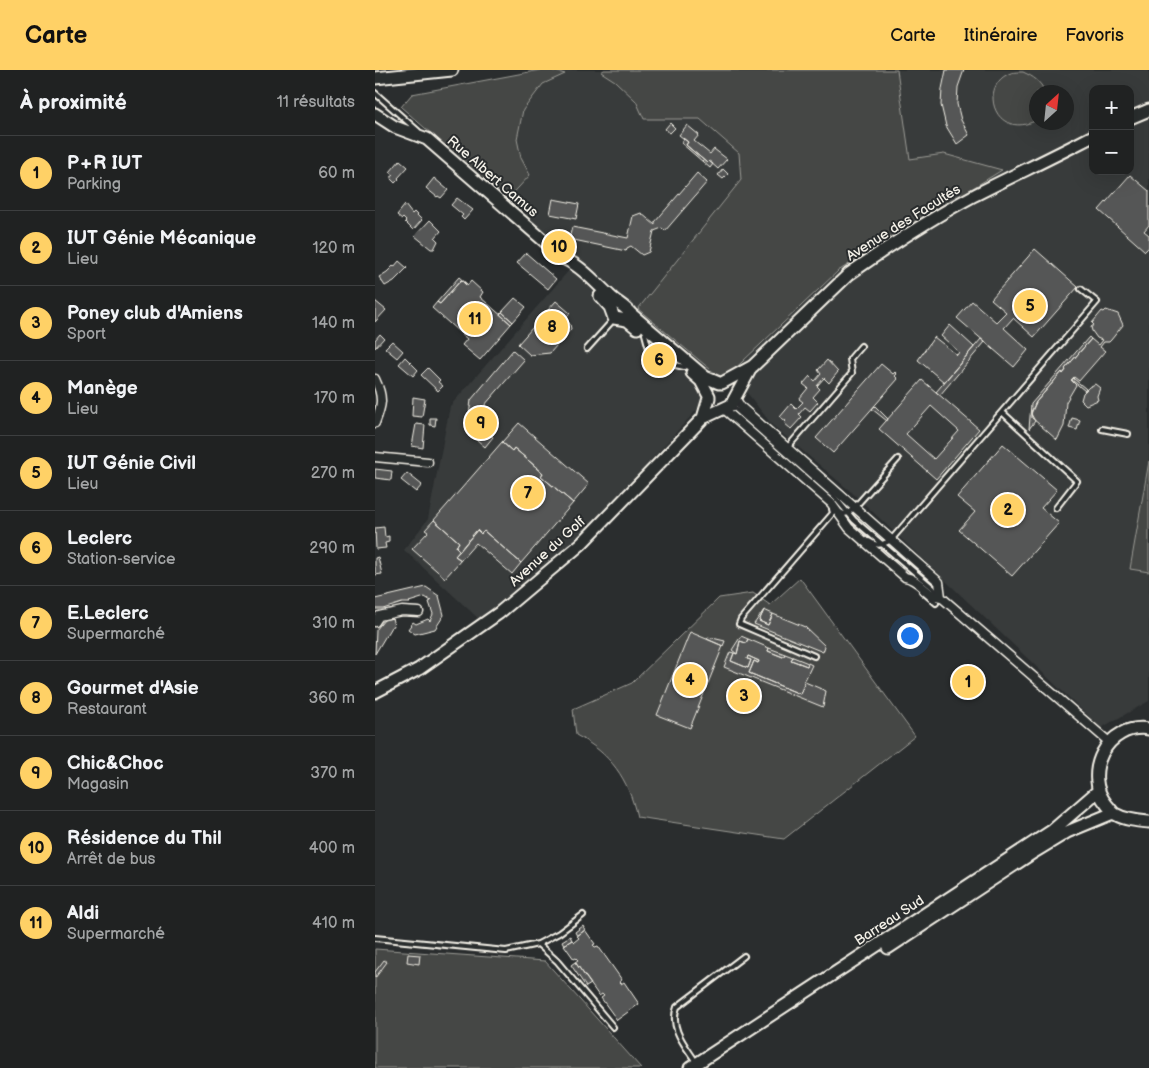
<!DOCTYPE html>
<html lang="fr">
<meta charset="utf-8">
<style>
body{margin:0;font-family:"Balsamiq Sans",sans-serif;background:#282a2a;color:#f1f3f6}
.controls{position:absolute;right:15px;top:15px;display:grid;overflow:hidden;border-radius:10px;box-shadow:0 5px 20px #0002}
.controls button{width:45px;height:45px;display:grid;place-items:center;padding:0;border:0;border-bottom:1px solid #3d3f40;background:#202222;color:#f1f3f6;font:25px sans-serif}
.compass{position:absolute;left:654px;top:15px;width:45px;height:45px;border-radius:50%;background:#202222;box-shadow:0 5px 20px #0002;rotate:27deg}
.you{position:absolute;left:534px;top:565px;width:18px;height:18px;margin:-12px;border:4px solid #fff;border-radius:50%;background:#1a73e8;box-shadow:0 0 0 8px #1a73e833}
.badge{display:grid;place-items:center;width:32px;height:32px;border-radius:50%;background:#ffd166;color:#111;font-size:16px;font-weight:700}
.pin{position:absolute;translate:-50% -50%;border:2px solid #fff;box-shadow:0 1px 5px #0006}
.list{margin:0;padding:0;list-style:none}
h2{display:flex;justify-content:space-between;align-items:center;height:65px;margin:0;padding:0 20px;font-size:21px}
h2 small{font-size:16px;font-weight:400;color:#a2a4a5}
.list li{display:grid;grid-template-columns:32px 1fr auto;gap:15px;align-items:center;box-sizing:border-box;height:75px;padding:0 20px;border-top:1px solid #3d3f40}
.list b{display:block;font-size:19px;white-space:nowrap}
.list p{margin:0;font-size:16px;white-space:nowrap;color:#a2a4a5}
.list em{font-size:16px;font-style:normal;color:#a2a4a5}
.map{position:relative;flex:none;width:774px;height:998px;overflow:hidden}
header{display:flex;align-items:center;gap:30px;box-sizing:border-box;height:70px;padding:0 25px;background:#ffd166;color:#111}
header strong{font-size:24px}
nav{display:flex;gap:28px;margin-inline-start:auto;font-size:18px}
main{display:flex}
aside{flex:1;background:#202222}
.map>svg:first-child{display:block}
</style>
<header>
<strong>Carte</strong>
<nav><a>Carte</a><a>Itinéraire</a><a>Favoris</a></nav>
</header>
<main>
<aside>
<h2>À proximité<small>11 résultats</small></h2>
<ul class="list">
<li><span class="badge">1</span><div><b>P+R IUT</b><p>Parking</p></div><em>60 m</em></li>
<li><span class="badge">2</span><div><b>IUT Génie Mécanique</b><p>Lieu</p></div><em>120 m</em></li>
<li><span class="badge">3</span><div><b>Poney club d'Amiens</b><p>Sport</p></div><em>140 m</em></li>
<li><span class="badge">4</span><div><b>Manège</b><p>Lieu</p></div><em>170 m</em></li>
<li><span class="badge">5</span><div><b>IUT Génie Civil</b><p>Lieu</p></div><em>270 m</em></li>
<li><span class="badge">6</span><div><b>Leclerc</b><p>Station-service</p></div><em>290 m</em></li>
<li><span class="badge">7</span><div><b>E.Leclerc</b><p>Supermarché</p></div><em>310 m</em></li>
<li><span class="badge">8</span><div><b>Gourmet d'Asie</b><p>Restaurant</p></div><em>360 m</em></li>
<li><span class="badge">9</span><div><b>Chic&amp;Choc</b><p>Magasin</p></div><em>370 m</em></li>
<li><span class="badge">10</span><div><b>Résidence du Thil</b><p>Arrêt de bus</p></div><em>400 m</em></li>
<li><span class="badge">11</span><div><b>Aldi</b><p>Supermarché</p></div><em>410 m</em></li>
</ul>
</aside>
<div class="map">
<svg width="774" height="998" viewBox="0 0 774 998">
<rect width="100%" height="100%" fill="#2a2d2e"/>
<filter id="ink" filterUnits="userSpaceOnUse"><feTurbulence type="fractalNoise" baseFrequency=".02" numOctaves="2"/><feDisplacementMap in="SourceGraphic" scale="10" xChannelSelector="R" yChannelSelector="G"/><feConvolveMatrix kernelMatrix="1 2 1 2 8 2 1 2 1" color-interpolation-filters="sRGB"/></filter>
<g filter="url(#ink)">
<!-- built -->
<path fill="#373a3a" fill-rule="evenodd" d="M183,0H774V631L726,658L482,427L397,355L370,320L349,310L214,458L105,550L29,480L53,449L75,336L202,191L26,37L37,24ZM718,19H755V101H718ZM662,22H692V52H662Z"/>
<!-- green -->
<path fill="#444645" stroke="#9c9c96" d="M165,0H176L190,4L168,14L148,40L142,69L146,88L155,105L132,130L26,37L37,24Z
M229,0H522L535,89L569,84L627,100L463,201L348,310L263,239L366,110L364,83L325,49H269L261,31L240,11L226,2Z
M648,2C659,7 665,11 670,22H662L660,51C618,70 603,14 636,3C639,2 644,2 648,2Z
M774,391V502L755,499Z
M425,508L540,666L409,769L262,747C253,708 236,684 201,665L198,639L257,613L344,528L378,523L395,535Z
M0,879L170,891L266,998H0Z"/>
<!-- building -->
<path fill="#555756" stroke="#f4f1e8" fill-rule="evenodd" d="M571,0H589L583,17L582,34L586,50L594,65L582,74L571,56L566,35L567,19Z
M295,53L300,58L295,63L290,59Z
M312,55L324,65L319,71L335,84L339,79L352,89L343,99L334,91L332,93L311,75L313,72L304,65Z
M309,69L313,72L311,75L332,93L334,91L338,94L335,98L306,73Z
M25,90L33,97L23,108L24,109L20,113L15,108L19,105L15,102Z
M348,99L353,104L348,109L343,105Z
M322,103L332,112L290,161L287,158L279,161L274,182L267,185L256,176L252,178L251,181L194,169L197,157L253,168L258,146L266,143L280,155V152Z
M755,105L774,121V155L769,161L774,165V177L770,181L724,140Z
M59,108L73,120L66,128L63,126L62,127L51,118Z
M82,128L98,140L89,150L86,147L88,145L76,135Z
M178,129L204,134L201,149L175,144Z
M30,135L37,144L39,142L47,150L38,160L30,152L31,151L28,148L27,149L22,145Z
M55,150L66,161L60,168L63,171L59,179H56L40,166Z
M660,179L703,217L659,267L638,248L629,258L653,280L639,297L582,248L597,231L621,252L631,242L616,229Z
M151,183L181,209L173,219L142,193Z
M24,191L32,198L19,211L10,216L4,207L12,202L18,196L19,197Z
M84,207L93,215L86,210L65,234L62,232Z
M86,210L92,216L96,211L108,222L105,227L136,254L105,290L87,275L92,269L57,238L62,232L65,234Z
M140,228L151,237L138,252L127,242Z
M0,231L11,240L0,252Z
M181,231L195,243L190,249L195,254L196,259L175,283L155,285L143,274Z
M731,240L743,244L748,255L736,270L734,272H729L725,277L730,281L704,311L699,307L696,310L701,315L691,332L689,356L682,370L657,348L656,342L661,332L687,302L688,304L691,300L690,299L716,269L723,275L727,270L722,268L717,261L716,257L719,255L717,253L727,241L729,242Z
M127,242L138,252L136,254L125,244Z
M575,255L599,277L569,312L543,290L559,267L582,285L584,282L566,266Z
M5,264L9,268L0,278V270Z
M714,267L716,269L690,299L691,300L688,304L687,302L661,332L656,344L660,351L654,359L656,334Z
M606,269L610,272L565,325L561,322Z
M17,271L28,281L22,288L10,278Z
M138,280L149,290L109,336L107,358L118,367L110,377L92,361L96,330Z
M30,287L43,300L38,306L24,294Z
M452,290L463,302L454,313L449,308L442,316L445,319L438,327L443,332L435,341L430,337L424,344L427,347L416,359L409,353L411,351L405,347L416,334L421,339L428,332L424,329L433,318L428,314L435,306L440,311L446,304L443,300Z
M506,294L518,304L520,302L522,304L520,306L523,309L458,383L441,368Z
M53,298L65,310L63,312L68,316L63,321L46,305Z
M698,308L711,319L710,321L697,310Z
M547,310L604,359L561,409L504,359ZM556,336L584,361L559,389L531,364Z
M720,314L725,318L722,326L723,330L711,335L706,330L708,323L714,317Z
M38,327L50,329L47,347L37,346Z
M500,336L513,349L512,351L497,339Z
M55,348H61L60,356L55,355Z
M697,348L705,350L702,360L694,358Z
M144,353L214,414L198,433L166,406L168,403L139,378L137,381L127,372Z
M41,354L50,355L48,378L37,376Z
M127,372L137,381L139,378L168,403L166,406L198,433L146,493L109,461L106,464L102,460L85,481L81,477L84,472L59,450Z
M628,374L682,420L666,438L684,453L637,506L584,460L600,442L582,427Z
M0,399L17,401L16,410L0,408Z
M32,403L47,415L41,422L26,410Z
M59,450L84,472L81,477L85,481L80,486L86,490L70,508L37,479L53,462L50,460Z
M9,457L10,467L14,466V472L10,473L11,478L1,479L0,458Z
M102,460L106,464L109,461L146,493L137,504L101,473L86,490L80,486Z
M3,487L7,504L0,505V488Z
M51,517L64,526L69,545L60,559L40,564L33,559L38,552L41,554L53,549L55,551L58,544L54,532L56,531L50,527L34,532L35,533H27L8,539H0V529Z
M389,540L384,551L393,555L398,544L430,557L450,576L448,582L379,554Z
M389,540L398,544L393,555L384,551Z
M17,548L19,556L16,557L0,584L1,560L9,550Z
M315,562L348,576L315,658L282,645Z
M366,566L373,569L371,573L365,571L362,584L357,580Z
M333,567L350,571L348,576L332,569Z
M373,569L394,578L393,581L408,587L410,584L418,587L416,590L432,596L433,593L437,595L429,612H430L425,624L374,603L379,591L383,593L384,591L373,586L372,589L376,590L373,598L356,591L359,583L362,584L365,571L371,573Z
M394,578L410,584L408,587L393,581Z
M355,582L359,583L356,591L373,598L376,590L372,589L373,586L384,591L383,593L379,591L374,603L425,624L430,612L451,621L448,637L349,597Z
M418,587L433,593L432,596L416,590Z
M208,856L210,860L202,866L200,862Z
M210,860L220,874L218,875L220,877L223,876L247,910L244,912L246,914L249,912L264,934L242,950L226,928L229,926L227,924L224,926L200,892L203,890L201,888L199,889L189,875L197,870L199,872L204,868L202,866Z
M195,866L197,870L189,875L187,871Z
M33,884L45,885L44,894L32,892Z
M9,890L12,892L0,908V902Z
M200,892L216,914L211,917L196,895Z"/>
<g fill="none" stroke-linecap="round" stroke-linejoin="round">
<defs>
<path id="lane" d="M0,23L43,61
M270,264L274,279L292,293L309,297
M212,279L238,250
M358,337L458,425L479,450L558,518L564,526
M627,342L702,411L681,438
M727,359L753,364
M412,378L477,303L475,289L486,276
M465,442L469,444L473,443L479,438L523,389
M494,471C502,477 507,475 516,470L722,232L706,219
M547,521L561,533
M439,586L364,554L366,549L458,443L457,439
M0,868L131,881L163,874L184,863L208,845
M163,874L182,891L238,957
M321,992C310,975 294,958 302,937L369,886"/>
<path id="street" d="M0,309C9,328 7,335 0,353
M360,328L366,337L564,512L566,527
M349,339L456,433L474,458L530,507C545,509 552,527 566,527L734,672
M0,387L53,392
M0,552L4,546L27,541L44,542"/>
<path id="secondary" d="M0,8L77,0
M0,44L20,57L52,69L190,189C207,197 221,213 235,226C242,233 250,236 256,244L330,307L344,313
M755,48L774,40
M225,226L235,237L239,248L252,250L262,258
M317,303L326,311L334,326
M347,313L378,296L474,204C514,176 555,149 598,126C637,106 678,87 718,66
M328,348L356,335L375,300
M0,622L44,599L124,543L206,474L328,348L334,328
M774,659C732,652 706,704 732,735C735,738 737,742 740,744C750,750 763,751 774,752
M513,878L659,782L692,762L738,743
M315,998L678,760L723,721"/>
</defs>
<!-- lane casing -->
<use href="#lane" stroke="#f4f1e8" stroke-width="8"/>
<!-- street casing -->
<use href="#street" stroke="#f4f1e8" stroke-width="11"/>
<!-- secondary casing -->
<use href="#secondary" stroke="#f4f1e8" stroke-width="15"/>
<!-- lane -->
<use href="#lane" stroke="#2a2d2e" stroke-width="4"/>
<!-- street -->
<use href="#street" stroke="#2a2d2e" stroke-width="8"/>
<!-- secondary -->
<use href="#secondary" stroke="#2a2d2e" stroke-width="11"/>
</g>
</g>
<g text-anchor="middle" stroke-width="4" stroke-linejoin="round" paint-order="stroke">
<!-- street labels -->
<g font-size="14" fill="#f4f1e8" stroke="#2a2d2e">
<text transform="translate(118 106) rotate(41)" y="5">Rue Albert Camus</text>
<text transform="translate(528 152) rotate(-32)" y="5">Avenue des Facultés</text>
<text transform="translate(172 481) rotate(-42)" y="5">Avenue du Golf</text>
<text transform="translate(514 850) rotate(-33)" y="5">Barreau Sud</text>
</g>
</g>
</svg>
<div class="controls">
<button>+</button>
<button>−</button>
</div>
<svg class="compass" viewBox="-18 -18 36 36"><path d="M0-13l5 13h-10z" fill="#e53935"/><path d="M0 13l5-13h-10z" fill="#a2a4a5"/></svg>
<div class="you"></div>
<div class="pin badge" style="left:593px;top:612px">1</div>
<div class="pin badge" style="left:633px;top:440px">2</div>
<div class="pin badge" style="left:369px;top:626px">3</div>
<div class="pin badge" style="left:315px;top:610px">4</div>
<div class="pin badge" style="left:655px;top:236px">5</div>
<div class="pin badge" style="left:284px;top:290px">6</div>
<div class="pin badge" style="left:153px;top:423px">7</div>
<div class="pin badge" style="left:177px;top:257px">8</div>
<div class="pin badge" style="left:106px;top:353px">9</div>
<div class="pin badge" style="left:184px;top:177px">10</div>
<div class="pin badge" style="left:100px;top:249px">11</div>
</div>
</main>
